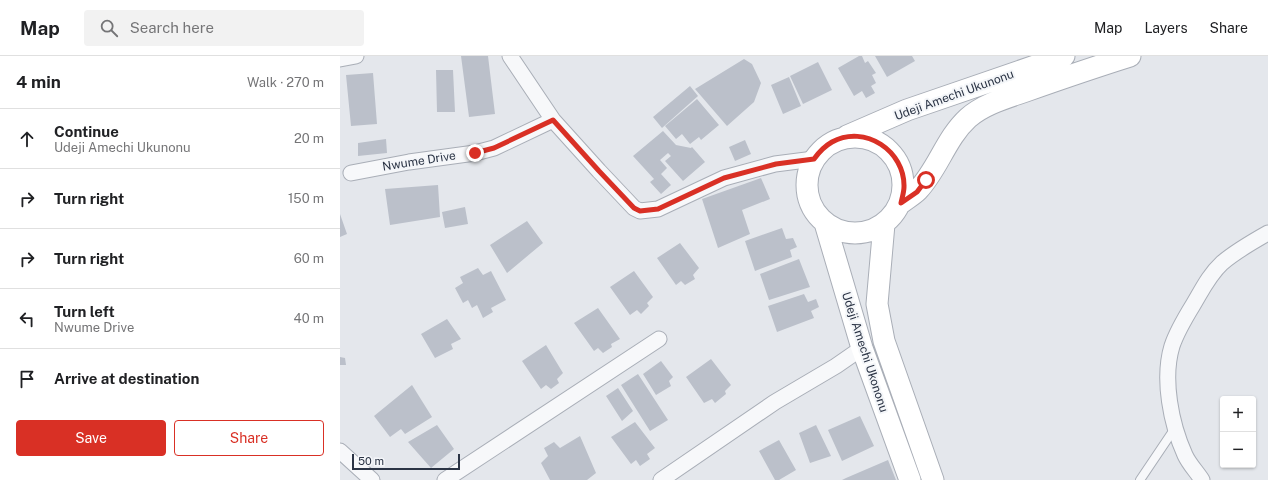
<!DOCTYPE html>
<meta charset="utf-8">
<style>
body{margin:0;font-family:"Public Sans",sans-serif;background:#f2f2f2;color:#202124}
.controls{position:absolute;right:12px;bottom:12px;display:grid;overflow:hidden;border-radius:4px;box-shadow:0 1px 3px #0004}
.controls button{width:36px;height:36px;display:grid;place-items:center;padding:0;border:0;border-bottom:1px solid #e0e0e0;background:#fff;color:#202124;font:20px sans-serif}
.scale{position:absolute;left:12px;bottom:10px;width:108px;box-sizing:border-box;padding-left:4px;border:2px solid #2b3445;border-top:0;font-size:11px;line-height:14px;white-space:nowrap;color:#2b3445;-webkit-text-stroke:3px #f4f6f9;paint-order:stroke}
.stop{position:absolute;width:12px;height:12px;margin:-9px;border:3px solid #d93025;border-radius:50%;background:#fff}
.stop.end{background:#d93025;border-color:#fff;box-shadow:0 1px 4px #0008}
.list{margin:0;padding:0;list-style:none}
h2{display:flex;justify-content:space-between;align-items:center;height:52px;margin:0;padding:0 16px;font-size:17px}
h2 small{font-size:13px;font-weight:400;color:#757577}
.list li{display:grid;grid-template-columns:26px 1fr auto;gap:12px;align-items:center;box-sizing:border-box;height:60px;padding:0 16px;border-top:1px solid #e0e0e0}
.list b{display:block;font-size:15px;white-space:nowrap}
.list p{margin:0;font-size:13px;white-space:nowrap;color:#757577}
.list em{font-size:13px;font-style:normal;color:#757577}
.actions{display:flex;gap:8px;padding:12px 16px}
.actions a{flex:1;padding:9px 0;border:1px solid #d93025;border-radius:4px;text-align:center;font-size:14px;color:#d93025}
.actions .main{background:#d93025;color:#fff}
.icon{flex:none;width:22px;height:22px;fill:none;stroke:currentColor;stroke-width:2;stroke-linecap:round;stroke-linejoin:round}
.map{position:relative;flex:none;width:928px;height:424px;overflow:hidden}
header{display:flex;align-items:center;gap:24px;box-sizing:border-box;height:56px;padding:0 20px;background:#fff;border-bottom:1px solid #e0e0e0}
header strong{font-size:19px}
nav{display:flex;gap:22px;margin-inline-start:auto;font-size:14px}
.search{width:280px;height:36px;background:#f2f2f2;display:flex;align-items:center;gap:10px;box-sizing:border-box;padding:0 14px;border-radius:4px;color:#757577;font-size:15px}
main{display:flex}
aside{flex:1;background:#fff}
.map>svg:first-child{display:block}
</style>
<header>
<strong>Map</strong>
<div class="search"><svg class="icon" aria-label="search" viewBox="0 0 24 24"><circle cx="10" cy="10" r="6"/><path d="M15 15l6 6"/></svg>Search here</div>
<nav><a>Map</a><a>Layers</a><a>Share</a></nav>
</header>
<main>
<aside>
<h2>4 min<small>Walk · 270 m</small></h2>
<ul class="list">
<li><svg class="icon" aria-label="ahead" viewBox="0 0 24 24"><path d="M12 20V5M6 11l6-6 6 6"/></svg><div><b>Continue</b><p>Udeji Amechi Ukunonu</p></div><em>20 m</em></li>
<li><svg class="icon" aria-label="right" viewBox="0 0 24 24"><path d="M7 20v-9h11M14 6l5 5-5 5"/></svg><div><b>Turn right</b></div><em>150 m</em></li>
<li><svg class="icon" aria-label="right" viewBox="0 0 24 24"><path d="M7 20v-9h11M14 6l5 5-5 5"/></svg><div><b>Turn right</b></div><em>60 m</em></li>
<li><svg class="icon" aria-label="left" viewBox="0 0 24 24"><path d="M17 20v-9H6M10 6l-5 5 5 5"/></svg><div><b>Turn left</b><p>Nwume Drive</p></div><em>40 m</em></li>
<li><svg class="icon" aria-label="arrive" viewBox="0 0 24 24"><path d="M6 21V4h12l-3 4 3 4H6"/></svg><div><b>Arrive at destination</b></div></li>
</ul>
<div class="actions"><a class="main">Save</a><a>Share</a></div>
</aside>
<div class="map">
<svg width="928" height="424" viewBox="0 0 928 424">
<rect width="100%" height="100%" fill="#e4e7ec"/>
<!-- building -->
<path fill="#bbc0ca" d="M121,0H148L155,58L129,61Z
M519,0H522L525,7L528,5L536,17L532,19L536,27L531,30L535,37L526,42L522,35L514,40L498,12Z
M535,0H572L575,5L547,21Z
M404,3L412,8L421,27L414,46L387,70L355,33Z
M478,6L492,34L463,48L450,20Z
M96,14H113L115,56H97Z
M33,17L37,68L11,70L6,19Z
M449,21L461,50L443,58L431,29Z
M350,30L358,40L322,72L313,61Z
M357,43L379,69L361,84L359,81L350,88L342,78L336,83L325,70Z
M323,75L336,89L351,92L352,91L365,106L343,125L325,105L331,100L328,97L320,104L327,112L321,118L331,129L321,138L310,126L314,123L293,100Z
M46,83L47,97L18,100V87Z
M405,84L411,98L395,105L389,91Z
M421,122L430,143L402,154L410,178L378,192L362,143Z
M98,129L100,161L50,169L45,133Z
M125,151L128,168L105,172L102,156Z
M0,158L7,178L0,181Z
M187,165L203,187L167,217L150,189Z
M442,172L446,183L453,182L457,191L450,194L452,201L415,215L405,185Z
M340,187L359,212L353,219L355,223L345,229L341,225L336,229L317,202Z
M459,203L470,231L429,244L420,218Z
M138,212L143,219L151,215L166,244L151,252L153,256L143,262L137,249L132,252L128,244L123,247L115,232L123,227L120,221Z
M294,215L313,241L307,247L309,250L301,258L297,254L290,259L270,231Z
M464,238L468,246L476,243L479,251L471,255L474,262L437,276L428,250Z
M258,252L280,283L271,288L272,291L263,297L258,292L254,295L234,267Z
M107,263L121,283L111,288L113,293L95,302L81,278Z
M206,289L223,317L217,323L219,327L211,333L206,329L201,333L182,305Z
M0,301L5,302L6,309H0Z
M371,303L391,329L385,335L386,338L375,347L372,343L364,347L346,321Z
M321,305L333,321L329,325L331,330L316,339L303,318Z
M298,318L328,364L310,375L281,329Z
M72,329L92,361L65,378L61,373L50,381L34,360Z
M278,332L293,355L282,365L266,340Z
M520,360L534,390L502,405L488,374Z
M295,366L315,392L307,398L310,403L300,410L296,404L291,408L271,381Z
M97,369L114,393L91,412L68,386Z
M476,369L491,400L470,407L459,377Z
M240,380L256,417L247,424H210L201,407L208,400L204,392L214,386L220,392Z
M439,384L456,414L439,424H435L419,395Z
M548,404L556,424H502L506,422Z"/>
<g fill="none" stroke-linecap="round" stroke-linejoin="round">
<defs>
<path id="service" d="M800,424L835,372"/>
<path id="minor" d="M170,0L213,64L259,115L294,152L300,155L318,153L384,122L435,108L474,103
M0,3L16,0
M11,117L69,106L135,97L154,92L213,64
M0,395L32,424
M105,424L319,283
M321,424L435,346L496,310L522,292
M862,424C857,416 849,408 845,399C831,368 822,323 832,290C837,275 845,262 853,249C862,234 869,219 882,207C896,195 912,186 928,177"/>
<path id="secondary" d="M507,80L567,54L724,0
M467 129a48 48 0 1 1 96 0a48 48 0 1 1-96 0Z
M561,147C566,143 573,139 578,134C598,113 606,82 628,62C644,48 666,42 686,35C720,23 755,11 790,0
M485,167L522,292L570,424
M544,168L537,248L544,285L593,424"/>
</defs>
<!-- service casing -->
<use href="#service" stroke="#a9aeb7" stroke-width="10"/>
<!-- minor casing -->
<use href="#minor" stroke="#a9aeb7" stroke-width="17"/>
<!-- secondary casing -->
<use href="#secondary" stroke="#a9aeb7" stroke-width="23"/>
<!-- service -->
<use href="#service" stroke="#f7f8fa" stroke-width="8"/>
<!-- minor -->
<use href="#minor" stroke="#f7f8fa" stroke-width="15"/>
<!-- secondary -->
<use href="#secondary" stroke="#fff" stroke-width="21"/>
</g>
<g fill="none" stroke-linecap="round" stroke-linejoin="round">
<!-- route -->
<path stroke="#d93025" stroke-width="5" d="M135,97L154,92L213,64L259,115L294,152L300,155L318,153L384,122L436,108L474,103C479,96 485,90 492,86C525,68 565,95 564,131C564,136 562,142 561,147L577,136L586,124"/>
</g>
<g text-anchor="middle" stroke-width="4" stroke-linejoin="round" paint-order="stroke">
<!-- street labels -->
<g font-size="12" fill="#2b3445" stroke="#f4f6f9">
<text transform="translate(614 39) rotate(-20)" y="4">Udeji Amechi Ukunonu</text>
<text transform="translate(79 105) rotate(-9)" y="4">Nwume Drive</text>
<text transform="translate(525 296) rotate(72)" y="4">Udeji Amechi Ukononu</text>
</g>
</g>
</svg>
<div class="controls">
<button>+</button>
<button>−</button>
</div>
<div class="scale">50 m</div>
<div class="stop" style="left:586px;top:124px"></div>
<div class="stop end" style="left:135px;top:97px"></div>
</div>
</main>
